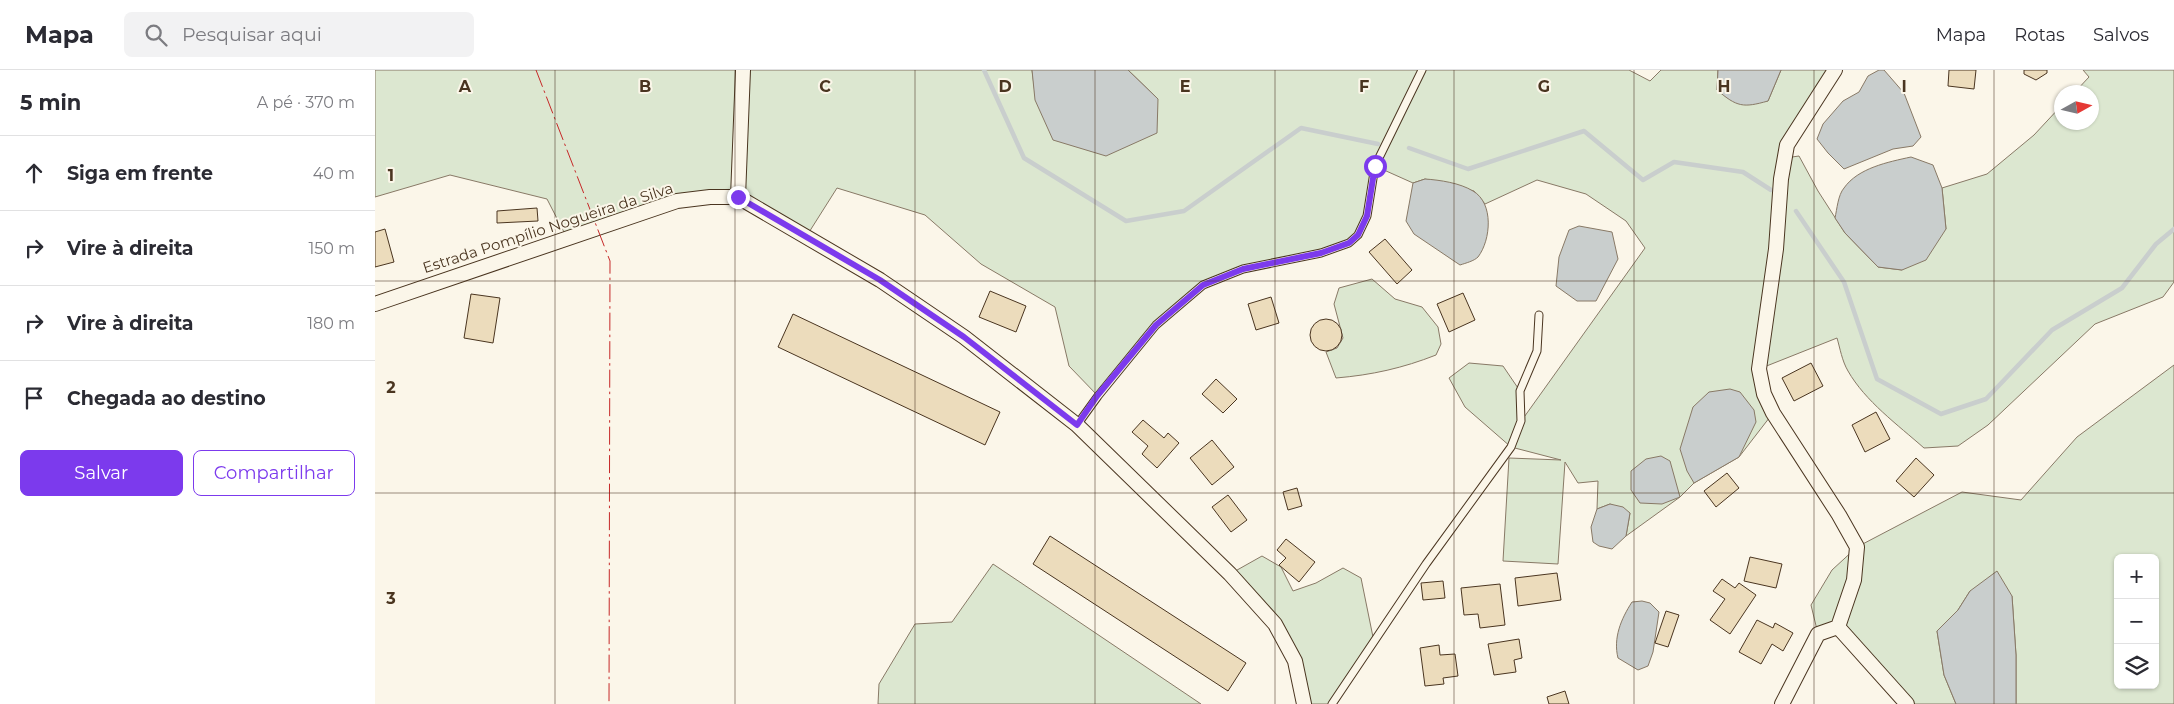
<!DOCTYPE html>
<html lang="pt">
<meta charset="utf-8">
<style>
body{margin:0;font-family:Montserrat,sans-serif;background:#f2f2f3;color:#2b2b33}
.controls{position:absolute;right:15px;bottom:15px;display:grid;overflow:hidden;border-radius:8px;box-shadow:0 1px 4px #0004}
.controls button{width:45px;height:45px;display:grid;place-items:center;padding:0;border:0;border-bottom:1px solid #e1e1e2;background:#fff;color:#2b2b33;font:25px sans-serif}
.compass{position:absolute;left:1679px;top:15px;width:45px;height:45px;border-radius:50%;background:#fff;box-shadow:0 1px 4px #0004;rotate:82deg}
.stop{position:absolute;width:15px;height:15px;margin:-11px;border:4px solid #7c3aed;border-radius:50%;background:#fff}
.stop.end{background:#7c3aed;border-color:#fff;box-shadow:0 1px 5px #0008}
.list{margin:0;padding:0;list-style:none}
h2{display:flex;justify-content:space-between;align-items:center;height:65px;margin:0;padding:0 20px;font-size:21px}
h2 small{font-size:16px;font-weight:400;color:#7c7c81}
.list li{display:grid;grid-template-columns:32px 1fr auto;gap:15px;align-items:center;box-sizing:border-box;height:75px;padding:0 20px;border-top:1px solid #e1e1e2}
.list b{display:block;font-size:19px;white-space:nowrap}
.list em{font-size:16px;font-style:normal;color:#7c7c81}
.actions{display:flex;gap:10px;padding:15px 20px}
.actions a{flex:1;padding:11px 0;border:1px solid #7c3aed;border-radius:8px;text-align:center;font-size:18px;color:#7c3aed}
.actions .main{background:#7c3aed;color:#fff}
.icon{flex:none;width:28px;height:28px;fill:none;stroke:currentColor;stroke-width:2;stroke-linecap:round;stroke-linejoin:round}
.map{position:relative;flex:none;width:1799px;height:634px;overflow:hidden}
header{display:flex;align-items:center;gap:30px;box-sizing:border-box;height:70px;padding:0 25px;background:#fff;border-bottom:1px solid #e1e1e2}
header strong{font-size:24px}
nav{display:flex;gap:28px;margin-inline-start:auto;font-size:18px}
.search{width:350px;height:45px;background:#f2f2f3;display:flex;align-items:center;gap:12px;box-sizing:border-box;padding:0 18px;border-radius:8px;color:#7c7c81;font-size:19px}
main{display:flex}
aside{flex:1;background:#fff}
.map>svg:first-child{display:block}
</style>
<header>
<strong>Mapa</strong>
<div class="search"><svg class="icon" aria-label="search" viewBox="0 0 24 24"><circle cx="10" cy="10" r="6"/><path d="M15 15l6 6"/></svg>Pesquisar aqui</div>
<nav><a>Mapa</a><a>Rotas</a><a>Salvos</a></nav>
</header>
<main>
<aside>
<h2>5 min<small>A pé · 370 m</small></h2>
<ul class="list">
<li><svg class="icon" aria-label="ahead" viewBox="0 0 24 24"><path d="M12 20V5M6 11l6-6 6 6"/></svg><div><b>Siga em frente</b></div><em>40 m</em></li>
<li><svg class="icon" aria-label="right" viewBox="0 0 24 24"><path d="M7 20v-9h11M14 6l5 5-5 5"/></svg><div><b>Vire à direita</b></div><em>150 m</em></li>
<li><svg class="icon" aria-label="right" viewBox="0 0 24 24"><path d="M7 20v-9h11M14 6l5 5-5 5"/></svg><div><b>Vire à direita</b></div><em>180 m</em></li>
<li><svg class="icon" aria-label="arrive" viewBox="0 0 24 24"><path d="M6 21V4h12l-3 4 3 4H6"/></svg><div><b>Chegada ao destino</b></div></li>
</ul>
<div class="actions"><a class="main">Salvar</a><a>Compartilhar</a></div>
</aside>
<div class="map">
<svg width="1799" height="634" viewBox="0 0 1799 634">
<rect width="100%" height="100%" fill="#fbf6e9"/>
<!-- green -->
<path fill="#dce7d0" stroke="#887966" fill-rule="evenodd" d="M0,0H657L661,30L783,29L753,0H1254L1275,11L1286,0H1343L1342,20L1393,31L1406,0H1460L1410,88L1424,86L1443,121L1470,163L1503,197L1527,200L1571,159L1567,118L1612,104L1659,65L1686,36V52H1716V22H1700L1714,7L1708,0H1799V212L1788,227L1720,254L1613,355L1583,376L1549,378C1523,355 1490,331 1473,301C1467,291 1465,278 1462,268L1384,299L1398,343L1364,387L1319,413L1305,427L1251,466L1255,443L1235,434L1222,439L1223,411L1203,413L1190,392L1183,494L1128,491L1134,388L1186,390L1136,377L1090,337L1074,308L1094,293L1128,296L1145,321L1147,350L1270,178L1251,151L1211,124L1162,110L1110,134L1099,121L1050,109L1038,113L1000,96L992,146L974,173C922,186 864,193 818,223C780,248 752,291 723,326L694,296L680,237L606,194L550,145L462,118L431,167L363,127H335L192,168L172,129L75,105L0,127Z
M997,209L1020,229L1047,237L1063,257L1066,274L1061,285C1028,298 997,305 961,308L951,282L962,278L968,268L959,234L964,218Z
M1799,295V634H1641V585L1637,526L1595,521L1583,540L1562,561L1569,605L1581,634H1532L1463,557L1443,564L1436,535L1457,500L1482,477L1587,422L1646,430L1702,367ZM1743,488H1780V615H1743Z
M887,486L906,497L918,521L941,513L968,498L986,508L999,572L957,634H929L920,591L855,504Z
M618,494L826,634H503L504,614L540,554L577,552Z"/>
<!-- water -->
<path fill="#c9cecd" stroke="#887966" d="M657,0H753L783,29L782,63L731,86L678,70L660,30Z
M1343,0H1406L1393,31C1368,38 1362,37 1342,20Z
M1504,0H1509L1529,23L1546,67L1538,76L1518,79L1469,99L1453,83L1442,69L1448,54L1468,31L1484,22L1493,6Z
M1536,87L1558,95L1567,118L1571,159L1551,190L1527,200L1503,197L1470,163L1460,148C1462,139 1463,125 1469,118C1483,98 1513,92 1536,87Z
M1050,109C1065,110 1085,113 1098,121C1119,133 1116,170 1103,187C1099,191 1091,193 1085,195L1039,164L1031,151L1038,113Z
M1204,156L1237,162L1243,189L1221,231H1202L1181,216L1184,187L1194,160Z
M1355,319L1365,322L1379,340L1381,352L1364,387L1319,413L1312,401L1305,379L1318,337L1334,322Z
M1286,386L1295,391L1305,427L1287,434L1265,433L1256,420V401L1271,389Z
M1235,434L1248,437L1255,443L1251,466L1237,479L1224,476L1218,472L1216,457L1222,439Z
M1622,501L1637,526L1641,585V634H1581L1569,605L1562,561L1583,540L1595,521Z
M1267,531L1275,533L1284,542L1278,582L1273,596L1263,600L1243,588C1238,568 1246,549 1257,532Z"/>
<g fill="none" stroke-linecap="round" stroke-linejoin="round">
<!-- stream -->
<path stroke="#c9cecd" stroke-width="4.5" d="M609,0L649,88L751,151L809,141L926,58L1003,74
M1034,78L1093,99L1209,61L1268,110L1299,92L1368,102L1396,120
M1421,141L1469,212L1502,309L1566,344L1611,329L1677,260L1747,218L1781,174L1799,159"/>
</g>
<!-- building -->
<path fill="#ecdcbc" stroke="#4a3520" d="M1574,0H1601L1599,19L1573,16Z
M1649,0H1672V3L1661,10L1649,4Z
M162,138L163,151L122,153V141Z
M10,159L19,192L0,197V162Z
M1010,169L1037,200L1022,214L994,182Z
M615,221L651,236L641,262L604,247Z
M1088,223L1100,250L1074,262L1062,234Z
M96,224L125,228L118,273L89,268Z
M896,227L904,253L881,260L873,234Z
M418,244L625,342L610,375L403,277Z
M935 265a16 16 0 1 1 32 0a16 16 0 1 1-32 0Z
M1436,293L1448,316L1419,331L1407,308Z
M841,309L862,329L848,343L827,324Z
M1501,342L1515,369L1490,382L1477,355Z
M768,350L789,368L793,363L804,373L782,398L767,384L773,376L757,362Z
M837,370L859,397L837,415L815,388Z
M1541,388L1559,405L1539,427L1521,411Z
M1352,403L1364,418L1341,437L1329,421Z
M922,418L927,436L913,440L908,422Z
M853,425L872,450L856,462L837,437Z
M675,466L871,593L853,621L658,494Z
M911,469L940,492L924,512L904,495L911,488L902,480Z
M1375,487L1407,494L1401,518L1369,511Z
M1182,503L1186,530L1143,536L1140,508Z
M1347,509L1360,518L1364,513L1381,525L1355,564L1335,550L1350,529L1338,521Z
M1068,511L1070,528L1048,530L1046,513Z
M1125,514L1130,555L1105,558L1103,544L1089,545L1086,518Z
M1291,541L1304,545L1293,577L1280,573Z
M1382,550L1398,558L1400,553L1418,563L1408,581L1397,574L1386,594L1364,582Z
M1144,569L1147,588L1139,590L1141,602L1119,605L1113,574Z
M1064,575L1065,585L1080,584L1083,606L1068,608L1069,614L1050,616L1045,578Z
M1190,621L1194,634H1174L1172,627Z"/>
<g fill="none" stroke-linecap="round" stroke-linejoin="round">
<defs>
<path id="service" d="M702,355L723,326L781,255L828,215L868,199L946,183L974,173L983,165L992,146L1000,96L1047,0
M957,634L1051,494L1136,377L1146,351L1145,321L1162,281L1164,245"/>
<path id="minor" d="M363,127L368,0
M0,234L302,131L335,127H363L505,210L589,267L702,355L855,504L900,554L920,591L929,634
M1463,557L1532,634
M1407,634L1443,564L1463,557L1479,510L1482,477L1464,445L1398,343L1389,324L1384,299L1401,179L1406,109L1412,75L1460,0"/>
</defs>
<!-- service casing -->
<use href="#service" stroke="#4a3520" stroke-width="9"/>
<!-- minor casing -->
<use href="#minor" stroke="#4a3520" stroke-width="16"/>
<!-- service -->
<use href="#service" stroke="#fbf6e9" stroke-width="7"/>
<!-- minor -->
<use href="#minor" stroke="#fbf6e9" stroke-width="14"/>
<!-- power -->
<path stroke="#c62828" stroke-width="1" stroke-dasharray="18 4 2.5 4" stroke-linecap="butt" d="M161,0L235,191L234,634"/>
</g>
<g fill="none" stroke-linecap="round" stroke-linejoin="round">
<!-- route -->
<path stroke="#7c3aed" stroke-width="6" d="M363,127L505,210L589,267L702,355L722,326L781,255L828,215L868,199L946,183L974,173L983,165L992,146L1000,96"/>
</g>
<!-- grid -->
<path fill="none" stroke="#4a3520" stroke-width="1" stroke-opacity="0.55" d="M180,0V634M360,0V634M540,0V634M720,0V634M900,0V634M1079,0V634M1259,0V634M1439,0V634M1619,0V634M0,211H1799M0,423H1799"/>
<g text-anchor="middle" stroke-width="4" stroke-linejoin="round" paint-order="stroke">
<!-- street labels -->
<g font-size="15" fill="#4a3520" stroke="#fbf6e9">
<text transform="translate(173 158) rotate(-18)" y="5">Estrada Pompílio Nogueira da Silva</text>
</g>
</g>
<g font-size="16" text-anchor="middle" font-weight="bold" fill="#4a3520" stroke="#fbf6e9" stroke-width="4" stroke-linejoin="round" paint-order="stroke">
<text x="90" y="22">A</text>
<text x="270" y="22">B</text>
<text x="450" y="22">C</text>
<text x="630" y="22">D</text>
<text x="810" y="22">E</text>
<text x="989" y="22">F</text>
<text x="1169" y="22">G</text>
<text x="1349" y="22">H</text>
<text x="1529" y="22">I</text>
<text x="16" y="111">1</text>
<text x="16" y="323">2</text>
<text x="16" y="534">3</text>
</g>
</svg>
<div class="controls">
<button>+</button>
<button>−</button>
<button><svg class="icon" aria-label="layers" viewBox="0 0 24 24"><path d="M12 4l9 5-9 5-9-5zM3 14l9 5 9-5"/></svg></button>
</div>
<svg class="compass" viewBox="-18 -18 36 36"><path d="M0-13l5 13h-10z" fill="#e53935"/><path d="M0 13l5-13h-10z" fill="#7c7c81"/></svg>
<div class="stop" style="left:1000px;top:96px"></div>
<div class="stop end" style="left:363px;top:127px"></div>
</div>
</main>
